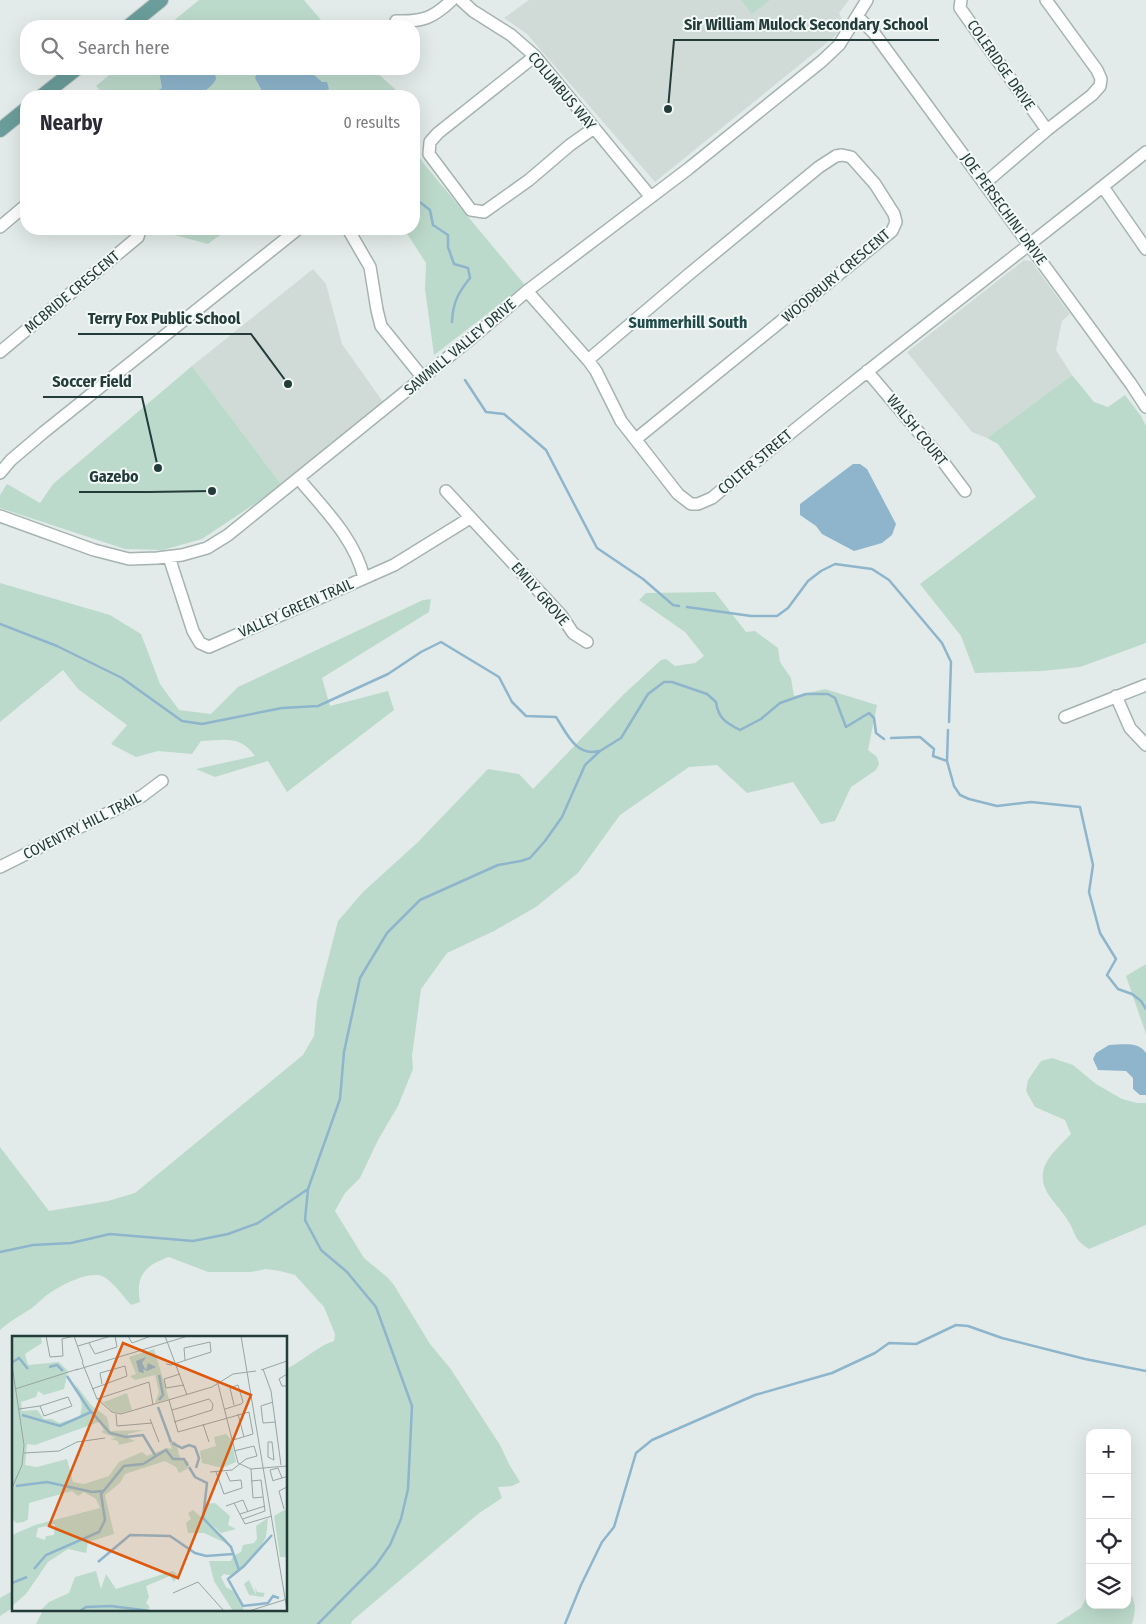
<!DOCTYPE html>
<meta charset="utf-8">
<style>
body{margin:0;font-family:"Fira Sans Condensed",sans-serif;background:#f2f2f3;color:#2b2b33}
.controls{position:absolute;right:15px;bottom:15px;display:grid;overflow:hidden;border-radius:10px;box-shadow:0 5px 20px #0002}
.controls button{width:45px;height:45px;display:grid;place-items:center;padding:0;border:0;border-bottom:1px solid #e1e1e2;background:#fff;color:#2b2b33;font:25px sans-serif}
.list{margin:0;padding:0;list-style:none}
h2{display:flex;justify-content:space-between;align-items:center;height:65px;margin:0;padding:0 20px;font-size:21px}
h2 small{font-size:16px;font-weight:400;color:#7c7c81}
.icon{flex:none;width:28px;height:28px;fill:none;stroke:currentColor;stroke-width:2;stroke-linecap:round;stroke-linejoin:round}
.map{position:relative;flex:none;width:1146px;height:1624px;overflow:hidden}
.search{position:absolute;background:#fff;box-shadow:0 5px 20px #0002;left:20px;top:20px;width:400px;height:55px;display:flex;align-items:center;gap:12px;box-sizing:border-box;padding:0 18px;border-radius:20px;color:#7c7c81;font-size:19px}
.panel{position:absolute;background:#fff;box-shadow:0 5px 20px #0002;left:20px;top:90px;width:400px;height:145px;border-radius:20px}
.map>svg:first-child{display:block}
</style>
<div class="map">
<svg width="1146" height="1624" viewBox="0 0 1146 1624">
<rect width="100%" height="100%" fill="#e2ebe9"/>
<!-- built -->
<path fill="#d0dbd8" d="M529,0H849L839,13L845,25L834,37L655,182L527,34L504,18Z
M1024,260L1031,261L1070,314L1062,321L1056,350L1072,375L987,438L972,432L907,352Z
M313,269L326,284L342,344L383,402L281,484L192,366Z"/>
<!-- green -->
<path fill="#bcdacb" d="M199,0H304L326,26H167Z
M741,0H770L752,14Z
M116,69H373L397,91L399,96H106L96,86Z
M414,149L424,164L525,285L434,355L425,289L426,263L404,229H414Z
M156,229H228L208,244L156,230Z
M192,366L281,484L259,501L202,539L163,550L125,549L0,508V495L7,484L40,503L53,484Z
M1072,375L1094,402L1108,407L1125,395L1141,416L1146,426V643L1080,667L1042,671L975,673L961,636L920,584L1036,497L998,444L987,438Z
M0,583L110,615L141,634L160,684L179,710L211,714L238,687L423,600L431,599L429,612L322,678L330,706L388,691L394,710L287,792L268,761L215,777L196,769L255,756C240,735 225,740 201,741L192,754L158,751L136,757L111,744L127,725L78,689L63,670L0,722Z
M715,592L746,632L755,631L778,648L780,662L791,678L794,696L825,689L877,705L868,750L877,757L879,764L876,770L851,787L835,821L821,824L793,782L747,793L717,765L689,767L620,815L578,873L536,907L494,931L447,953L421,989L412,1056L413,1069L398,1106L378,1140L360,1178L345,1193L335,1211L364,1258L387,1277L394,1285L430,1344L450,1368L500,1445L509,1464L520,1482L512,1486L498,1487L502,1498L478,1514L352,1621L351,1624H36L43,1610H286V1369C303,1361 316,1347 334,1341L335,1334L324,1307L295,1275L280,1271L266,1269L251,1272H208L169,1257C164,1258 160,1261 155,1263C139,1272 137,1285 140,1302L131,1305C123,1296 114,1283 104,1277C90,1269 59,1286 47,1295C42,1299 37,1304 32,1308C21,1315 10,1321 0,1330V1147L49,1211L108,1201L135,1193L303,1055L314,1036L317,1002L338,921L363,892L418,842L488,769L519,774L533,789L623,695L661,660L666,659L675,666L695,663L704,656L685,632L639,600L646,593Z
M1146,964V1034L1126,976Z
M1052,1058L1073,1065L1096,1084L1122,1099L1137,1103H1146V1225L1089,1249C1072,1238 1077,1234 1067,1219C1062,1211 1055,1204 1050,1197C1031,1169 1053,1153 1071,1134L1065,1120L1035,1107L1026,1091L1028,1080L1041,1061Z
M14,1590V1607L0,1616V1598Z
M1090,1590V1605H1127V1590C1137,1601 1136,1610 1132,1624H1056L1081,1608Z"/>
<!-- water -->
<path fill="#8eb5cc" d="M162,69H214L216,79C204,101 178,96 156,96L154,93L162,88L159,71Z
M269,69H307L322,82H327L329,89L324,91L322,96H261V89L255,78L257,73Z
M853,464H860L867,469L896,524L892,535L882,543L854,551L822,534L816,526L800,515V504Z
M1109,1045C1122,1045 1138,1041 1146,1053V1095H1140L1133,1089V1078L1126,1071L1098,1070L1093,1059L1096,1053Z"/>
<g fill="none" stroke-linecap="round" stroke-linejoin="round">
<!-- stream -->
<path stroke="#8eb5cc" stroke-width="2.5" d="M414,192L417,200L430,210L433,225L448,235V247L454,264L468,268L470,278C458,293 453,302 452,322
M465,380L486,412L504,414L546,450L597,548L643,579L673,605L679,606
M687,607L751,616H777L788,608L808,581L821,571L835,564L872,569L889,580L942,643L951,662L949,722
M0,624L57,646L122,678L182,721L202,724L282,708L318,706L388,674L421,652L441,642L499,677L512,702L526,716L556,717C566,732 576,757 598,751
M948,730L947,761L954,786L960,795L969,799L997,806L1031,802L1080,807L1093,865L1089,892L1100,933L1116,959L1107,975L1118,989L1132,994L1141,1001L1146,1009
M891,738L920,737L934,749L933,756L947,761
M0,1252L33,1245L71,1243L110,1234L193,1241L228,1234L258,1223L308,1189
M318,1624L376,1565L390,1545L401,1519L408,1489L412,1406L376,1307L347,1272L321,1250L305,1220L308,1189L340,1099L344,1052L360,978L387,933L420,900L498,865L521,861L530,858L545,841L562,817L585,765L600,751L621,738L648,694L664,682H672L707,694L716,702C718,718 726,723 740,730L761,719L780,703L806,694H828L835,698L846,727L869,713L874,718L876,733L884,739
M565,1624L581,1585L602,1542L614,1527L636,1453L652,1440L755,1395L832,1373L875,1353L889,1343L916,1344L956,1325L968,1326L1002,1338L1085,1359L1146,1371"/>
<defs>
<path id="minor" d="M461,0L473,11L511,35L535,56L650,196
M961,0L960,8L1047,130
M857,16L874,33L1131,384L1146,407
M396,21C423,22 433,18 452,0
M535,56L438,133L430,142L429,154L471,210L484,212L529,180L570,145L594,128
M985,183L1047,130L1092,95L1100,86L1101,79L1097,70L1046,0
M1103,187L1146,249
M0,227L26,205
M348,229L370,267L377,310L381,326L423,378
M527,291L588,360L596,371L621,421L678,494L691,504H698L712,498C854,378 1002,268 1146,152
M0,352L138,237L140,229
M588,360L688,275L819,167L836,156L842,155L851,157L875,184L894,214L896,222L892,231L636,439
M867,371L938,455L965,491
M0,473L11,460L44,432L298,229
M299,479C324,509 355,539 364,578
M446,491L561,615L573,633L587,642
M0,516L94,550L129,559L157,558L182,555L207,548L228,535L473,337L527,291L688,169L822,61L839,45L867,0
M169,557L193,631L200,643L209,647L394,565L470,518
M1116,696L1130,728L1146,745
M1065,717L1146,685
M0,867L142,796L162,781"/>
<path id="major" d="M129,26L161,0
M42,96L76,69
M0,130L26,109"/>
</defs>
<!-- minor casing -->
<use href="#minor" stroke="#a5b3b1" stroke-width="14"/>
<!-- major casing -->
<use href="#major" stroke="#c1c8c8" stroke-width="16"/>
<!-- minor -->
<use href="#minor" stroke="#fff" stroke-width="11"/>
<!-- major -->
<use href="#major" stroke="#6a9d9b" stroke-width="14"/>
</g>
<g text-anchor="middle" stroke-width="4" stroke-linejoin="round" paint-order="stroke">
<!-- street labels -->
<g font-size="15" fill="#233b39" stroke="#f2f8f6">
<text transform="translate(1001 65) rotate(55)" y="5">COLERIDGE DRIVE</text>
<text transform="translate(562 91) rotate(50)" y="5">COLUMBUS WAY</text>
<text transform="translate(1004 209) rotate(54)" y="5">JOE PERSECHINI DRIVE</text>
<text transform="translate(836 276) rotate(-40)" y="5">WOODBURY CRESCENT</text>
<text transform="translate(72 292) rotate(-40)" y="5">MCBRIDE CRESCENT</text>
<text transform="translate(460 347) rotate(-40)" y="5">SAWMILL VALLEY DRIVE</text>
<text transform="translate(917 430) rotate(51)" y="5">WALSH COURT</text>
<text transform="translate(755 462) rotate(-40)" y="5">COLTER STREET</text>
<text transform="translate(540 594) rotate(49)" y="5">EMILY GROVE</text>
<text transform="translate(296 608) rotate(-24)" y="5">VALLEY GREEN TRAIL</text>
<text transform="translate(82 826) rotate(-27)" y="5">COVENTRY HILL TRAIL</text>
</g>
<!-- neighbourhood labels -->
<g font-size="16" font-weight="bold" fill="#214b4a" stroke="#f2f8f6">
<text x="688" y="328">Summerhill South</text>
</g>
</g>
<!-- overview -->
<g transform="translate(12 1336)">
<rect width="275" height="275" fill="#e2ebe9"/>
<path d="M0,0H29L30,7L13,18L16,29L47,26L56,35L52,53L32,59L26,55L24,61L9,66L10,75L25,74L32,83H40L47,87L68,81L70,69L63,48L80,70L95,81L98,95L132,94L116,98V102L123,105L107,109L106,105L98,103L104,102L89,96L92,94L87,86L23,109L15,108L13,129L25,131L55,123L61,146L72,148L97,140L107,126L130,116L135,120L155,112L160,113L156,103L164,106L168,122L177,126L175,133L167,137L164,131L153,125L113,138L108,147L93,159L102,198L76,206L74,217L56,213L36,226L14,258L0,270V199L23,189L88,172L84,163L72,156L66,160L60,155L17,167L16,183L12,186L4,187L0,182ZM43,188L42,199L34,200L33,204L24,201L26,192ZM142,13L157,63L143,67L147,56L143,39L123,44L118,40L124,38L117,21ZM115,57L120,74L109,77L100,75L87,63L92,66ZM214,98L219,103L224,126L210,132L190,127L188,115L204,110L202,101ZM203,167L218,180L216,189L224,193L209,197L192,182L193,168ZM181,174L213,202L218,209L192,197H176L174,187L179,183L176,177ZM272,174H275V221H268L262,180ZM256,182L254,201L248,212L221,240L212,238L209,241L214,251L225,257L232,275H221L202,245L197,225H219L221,220L229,216L231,209L242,207L245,203L244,190ZM84,235L89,253L94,238L104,253L161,235L166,239L162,246L158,240L134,250L137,261L134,267L138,271L134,275H28L37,266L57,257L63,241ZM237,244L244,259L243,250L245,256L253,257L251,261L237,259L232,248Z" fill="#bcdacb" fill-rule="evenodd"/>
<path d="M134,21L130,27L134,34L136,27L144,31L135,35L131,33L132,37L127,36L124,25Z" fill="#8eb5cc"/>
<path fill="none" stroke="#8eb5cc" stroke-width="2.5" d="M1,26L7,22L16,33M37,31L45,29L51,35M55,40L76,72L98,97L114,101L131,99L143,119M147,64L151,59L147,39M146,71L159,106M10,79L48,90L79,76M160,107L170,112L177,109L183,111L187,122L184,132M177,131L183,141L195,147L191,182L219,211L227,234M4,150L35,146L80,156L91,155M260,199L232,230L216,243L231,270L256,267L261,260L267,262M86,226L118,199L158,200L183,217L194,220L221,218M22,233L34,219L87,196L93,184L89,158L112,130L131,128L154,114L161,123H172L176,130M0,247L15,241M68,275L74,271L99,270L138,275"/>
<path fill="none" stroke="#96a5a3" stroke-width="1" d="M34,0L38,21L51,20M62,0L71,26M116,0L120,7L139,0M153,0L175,59M229,0L275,274M77,7L83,18L105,11L103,0M66,10L99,0M51,20L50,3L62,0M70,26L85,63L100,76L109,78L200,51L221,38L244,35M154,28L159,29L199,16L198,6L172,12L173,24M0,29L12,109L10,129L0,152M251,33L259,55L269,129M64,34L176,0M249,34L275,25M168,38L152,43L154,52L172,49M275,38L267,43L270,50H275M206,48L226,127L239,133L275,130M3,53L66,33M80,53L115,40L113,30L88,37L90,48M85,63L137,46L141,69M157,64L166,96L237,76L241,98L221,104M261,66L249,70L251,87L264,86M7,73L28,70L56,61L60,70L32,80L28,70M213,73L229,68L231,66L226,49L218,52L222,69M160,74L197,63L201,68L200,74L162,86M104,78L105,90L140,87M226,78L232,101M138,83L147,106M191,88L197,106M256,106H260L262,124L256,121ZM12,117L47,115L65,106L93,102M239,133L241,162L251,161M198,136L220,134L234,123L245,120L242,110L222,115M204,136L212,158L230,152L229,144L218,145L214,136M270,142L266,132L258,134L261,145L263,144L270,142L273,141H275M222,167L233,188L260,180M214,170L231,164L236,176M272,173L267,155L275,151M228,178L253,170M231,183L253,175L249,144L239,145M161,257L186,246L212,275M237,275L275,263"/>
<path fill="#de580e" fill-opacity="0.15" stroke="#de580e" stroke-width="2.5" d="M111,7L239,59L166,242L37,190Z"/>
<rect width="275" height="275" fill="none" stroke="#233b39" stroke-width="2.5"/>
</g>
<!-- callouts -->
<path fill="none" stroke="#233b39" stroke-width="2" d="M668 109L674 40H939M288 384L251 334H78M158 468L142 397H43M212 491L149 492H79"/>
<g fill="#233b39" stroke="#f2f8f6" stroke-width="2">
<circle cx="668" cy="109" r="5"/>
<circle cx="288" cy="384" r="5"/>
<circle cx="158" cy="468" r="5"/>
<circle cx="212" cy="491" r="5"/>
</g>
<g font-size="16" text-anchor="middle" font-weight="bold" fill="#233b39" stroke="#f2f8f6" stroke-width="4" stroke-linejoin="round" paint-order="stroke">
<text x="806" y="30">Sir William Mulock Secondary School</text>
<text x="164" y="324">Terry Fox Public School</text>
<text x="92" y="387">Soccer Field</text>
<text x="114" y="482">Gazebo</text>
</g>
</svg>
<div class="controls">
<button>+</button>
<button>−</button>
<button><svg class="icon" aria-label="locate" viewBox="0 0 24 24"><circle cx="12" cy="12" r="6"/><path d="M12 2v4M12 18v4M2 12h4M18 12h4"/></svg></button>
<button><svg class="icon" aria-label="layers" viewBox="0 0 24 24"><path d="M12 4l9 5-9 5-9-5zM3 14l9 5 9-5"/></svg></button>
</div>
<div class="search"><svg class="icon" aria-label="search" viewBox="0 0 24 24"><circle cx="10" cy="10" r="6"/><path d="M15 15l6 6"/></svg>Search here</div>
<section class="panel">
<h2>Nearby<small>0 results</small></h2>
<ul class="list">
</ul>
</section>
</div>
